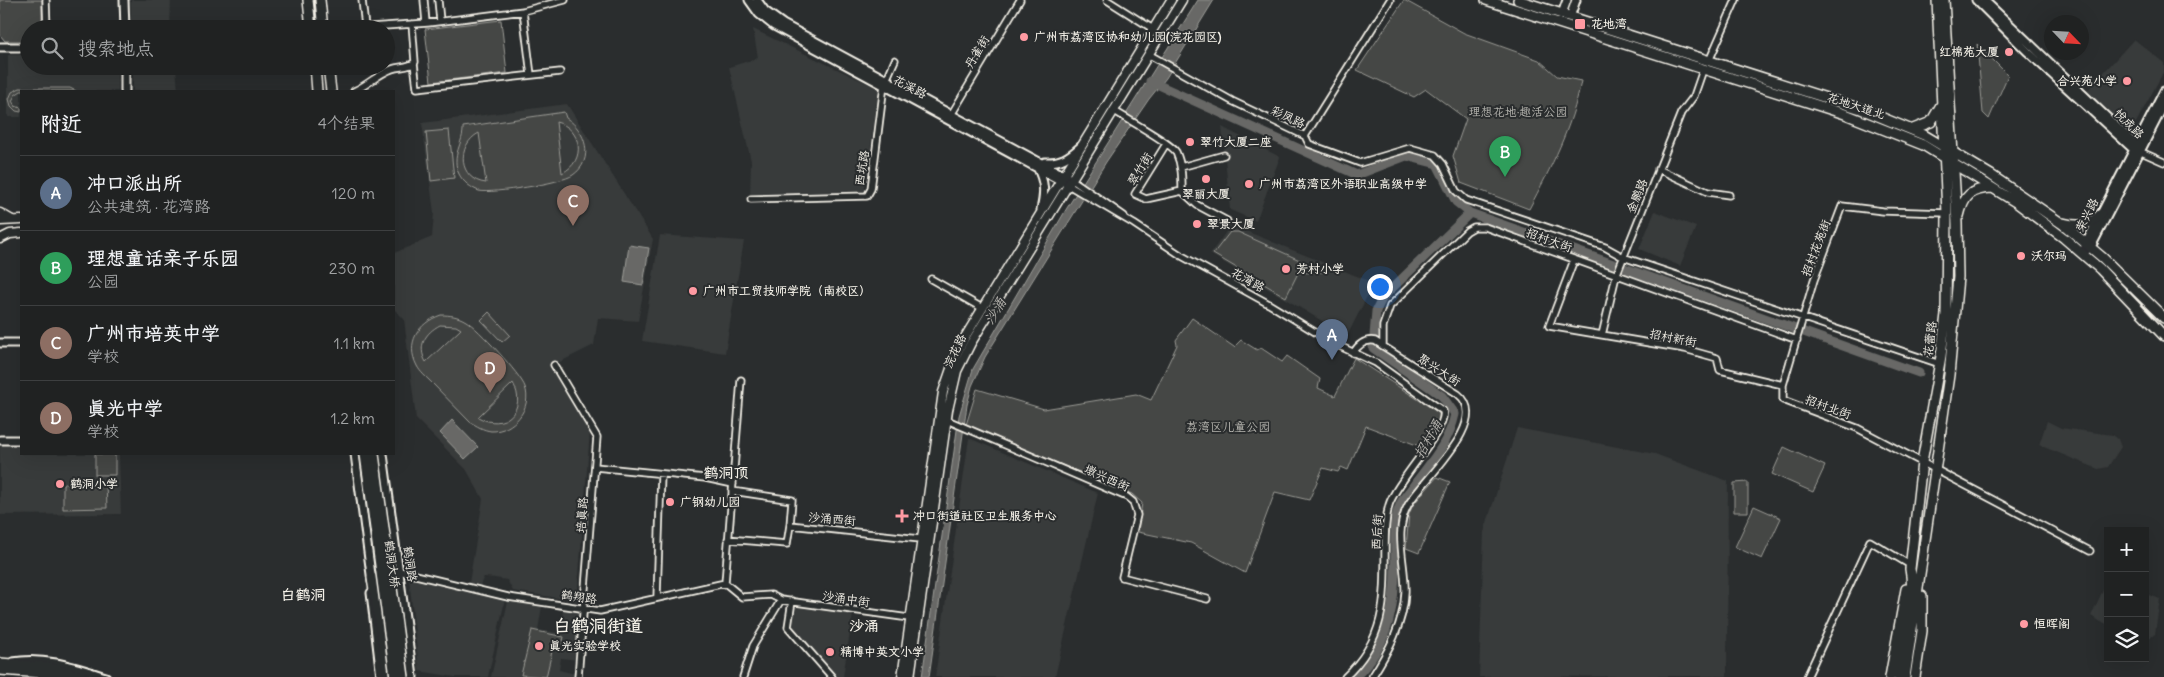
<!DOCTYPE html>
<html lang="zh">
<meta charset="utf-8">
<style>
body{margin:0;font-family:Delius,"LXGW WenKai TC",sans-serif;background:#282a2a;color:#f1f3f6}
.controls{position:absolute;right:15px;bottom:15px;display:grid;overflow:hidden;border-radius:0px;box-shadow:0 5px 20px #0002}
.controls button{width:45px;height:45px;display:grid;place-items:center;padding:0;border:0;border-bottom:1px solid #3d3f40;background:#202222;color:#f1f3f6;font:25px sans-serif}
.compass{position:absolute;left:2044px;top:15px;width:45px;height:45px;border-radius:50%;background:#202222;box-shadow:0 5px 20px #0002;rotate:115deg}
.you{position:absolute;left:1379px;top:286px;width:18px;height:18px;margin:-12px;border:4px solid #fff;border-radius:50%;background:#1a73e8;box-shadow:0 0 0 8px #1a73e833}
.badge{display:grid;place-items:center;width:32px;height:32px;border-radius:50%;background:#d93025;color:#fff;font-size:16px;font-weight:700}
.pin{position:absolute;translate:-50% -41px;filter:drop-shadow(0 1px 2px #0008)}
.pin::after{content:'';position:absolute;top:26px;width:18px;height:15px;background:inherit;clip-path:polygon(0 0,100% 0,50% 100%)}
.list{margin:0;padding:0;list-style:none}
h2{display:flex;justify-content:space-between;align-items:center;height:65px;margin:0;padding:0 20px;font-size:21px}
h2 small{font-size:16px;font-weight:400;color:#a2a4a5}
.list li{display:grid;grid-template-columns:32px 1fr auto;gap:15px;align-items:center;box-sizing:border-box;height:75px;padding:0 20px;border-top:1px solid #3d3f40}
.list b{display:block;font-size:19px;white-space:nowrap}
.list p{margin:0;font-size:16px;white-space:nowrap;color:#a2a4a5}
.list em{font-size:16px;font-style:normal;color:#a2a4a5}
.icon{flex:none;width:28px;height:28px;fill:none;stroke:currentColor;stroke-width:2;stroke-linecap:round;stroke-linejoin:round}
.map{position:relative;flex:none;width:2164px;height:677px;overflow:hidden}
.search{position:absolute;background:#202222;box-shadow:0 5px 20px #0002;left:20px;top:20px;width:375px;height:55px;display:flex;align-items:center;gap:12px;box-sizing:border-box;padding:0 18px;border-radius:28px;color:#a2a4a5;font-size:19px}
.panel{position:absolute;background:#202222;box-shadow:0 5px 20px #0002;left:20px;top:90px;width:375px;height:365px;border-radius:0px}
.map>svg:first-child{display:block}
</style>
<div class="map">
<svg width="2164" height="677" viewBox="0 0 2164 677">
<rect width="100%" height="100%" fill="#2a2d2e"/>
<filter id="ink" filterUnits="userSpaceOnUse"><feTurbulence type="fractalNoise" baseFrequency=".02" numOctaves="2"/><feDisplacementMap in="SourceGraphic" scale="10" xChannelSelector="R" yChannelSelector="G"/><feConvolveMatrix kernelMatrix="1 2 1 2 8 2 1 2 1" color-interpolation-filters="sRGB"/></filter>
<g filter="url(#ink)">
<!-- built -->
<path fill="#373a3a" d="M131,0H171L170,29H131Z
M753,29L879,89L864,194L750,197L751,161L729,67L758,58Z
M2134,39L2164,63V71L2131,132L2087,91Z
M8,55H29V66H118V91H21V117H8Z
M133,66H176L178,91H133Z
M567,104L653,239L638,321L598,318L594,345L550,367L590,431L577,601L513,591L507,580L495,578L484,577L480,585L469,583L483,499L466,469L416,419L404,319L394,309V253L432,237L434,213L422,123Z
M1222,127L1280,157L1256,221L1230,210Z
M1655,211L1696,227L1680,266L1639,249Z
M1231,225L1374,283L1347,336L1210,254Z
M660,235L744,241L725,353L642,341Z
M2047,421L2061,428L2113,435L2118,439L2121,447L2108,467L2098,469L2039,445Z
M1517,428L1655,454L1728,481L1727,676L1479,677L1484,532Z
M969,438L1098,493L1055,677H935Z
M0,444H21V454H119L121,514L0,515Z
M409,578L505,600L488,677H455L419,671Z
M2103,590L2108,591V626L2091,616Z
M2145,593L2160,599L2155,634L2145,642Z
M508,601L542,606L538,630L560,633L563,610L584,612L577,660L561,658L559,670L575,674V677H491Z
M795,605L853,614L843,677H836L792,627Z"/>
<!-- green -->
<path fill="#444645" stroke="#9c9c96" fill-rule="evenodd" d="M0,0H42V29H29V41H5L0,35Z
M1404,0L1464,33L1539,60L1557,76L1581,81C1572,128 1551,167 1529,209L1461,183L1453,156L1466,119L1426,89L1414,97L1357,70Z
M501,20L507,73L431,82L425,29Z
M1977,44L2008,75L1989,119L1983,113Z
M20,88H70L76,91H21L15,95L12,101L15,106L21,108V112L16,111L11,106L9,99L12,92Z
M564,112L566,118C586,130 595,160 573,175C562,183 492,194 479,191C471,188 463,182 459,174C450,156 464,143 463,127ZM556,122C582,128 587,161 562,173ZM479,133L486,183C458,180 456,145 479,133Z
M449,130L454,178L431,181L426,132Z
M1230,232H1238L1326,272L1298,273L1286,297L1213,254Z
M489,312L510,335L502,342L481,320Z
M441,315C450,315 458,316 466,321C478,328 521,375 525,387C533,408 513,432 491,431C483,430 477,426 470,422C457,409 445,396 432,383C427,378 420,372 417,366C405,343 418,323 441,315ZM440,325L456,326L461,329L426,362C417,346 425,333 440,325ZM513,383C528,410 504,432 478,417Z
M1192,318L1234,347L1241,340L1257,350L1261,348L1282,362L1287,356L1320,379L1318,388L1335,396L1354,358L1439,413V421L1422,447L1366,426L1348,470L1341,467L1338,472L1323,468L1309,500L1275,492L1245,573L1191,543L1138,532L1142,503L1132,494L966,425L977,389L1044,409L1136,394L1151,400L1177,345L1176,340Z
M1784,447L1825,466L1813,492L1772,474Z
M95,454H115V475H95Z
M1437,477L1450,482L1419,553L1406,548L1409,514L1413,505Z
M1748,482V512H1734V483Z
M106,483L107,508L63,509V484Z
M1754,506L1781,518L1762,559L1735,547Z
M532,630L564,637L562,645L554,643L546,677L521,675Z"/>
<!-- water -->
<path fill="#676866" stroke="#9f9f9a" d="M1198,0H1214L1166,78L1149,99L1106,162L985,357L972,386L967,405L929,677H922L959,416L973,369L1067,208Z
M629,245L649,248L643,285L624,282Z
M452,420L478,447L465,459L440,433Z"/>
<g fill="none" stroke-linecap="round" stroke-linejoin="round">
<!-- river -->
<path stroke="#676866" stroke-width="9" d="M1150,81L1357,175L1406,156L1437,164L1456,202L1470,213L1919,373
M1355,677C1391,644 1396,601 1395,554C1395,538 1393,520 1400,505C1402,499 1407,494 1411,489C1428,465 1449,444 1455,414L1442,396L1373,348L1376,311L1383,297L1470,213"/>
<defs>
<path id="minor" d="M46,0L47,29
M362,0L365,27
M424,0L426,23
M438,0L440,21
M1107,0L1153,29
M523,11L531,75
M341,29L428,23L523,11L565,0
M1148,54L1232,101L1305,136L1390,0
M1709,61L1736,0
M414,63L417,88L560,72
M354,91C368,85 378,74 392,69C400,66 409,68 415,62L412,24
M1113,110C1125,118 1171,143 1176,152C1182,165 1182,178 1182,191L1146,199L1135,194L1166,144
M951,115L1020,0
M1305,136L1309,144L1360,163L1410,148L1435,155L1443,164L1456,191L1466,200L1605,247L1623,257L1940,364
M2139,151L2164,162
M1181,167L1224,155
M1658,169L1708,192L1729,195
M1071,179L1124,216
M1068,185L1134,224L1182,256L1269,304L1333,343L1376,363L1443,411C1449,428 1396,481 1389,505C1385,520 1385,535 1385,551C1385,602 1385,640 1345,677
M1182,191L1197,205L1227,221
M751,199L867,196L871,189L884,85L895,60
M1947,213L1883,211L1842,206L1814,280L1783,385V400L1857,428L2090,551
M1574,260L1549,326L1685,349L1717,358L1720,370L1783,385
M931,279L982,308
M1602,335L1616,276L1681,113L1694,96L1703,70
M1383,345V326L1390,306L1467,231L1474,227H1485L1797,340
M1353,353C1358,345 1365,339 1375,341L1458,394C1493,421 1421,481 1408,505C1393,532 1406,564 1405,592C1404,623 1388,652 1372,677
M554,365L597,437L578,677
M947,420L1127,497L1133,502L1137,515L1122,577L1207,599
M595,467L705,478L733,484
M732,491L792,500L790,525
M728,539L787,544L790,525L920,539
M399,571L508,597L600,611L725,583L742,597L771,595L781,600L909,618
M725,583L741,380
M657,597L661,475
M792,601L788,627L832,677
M743,677L753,646L781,600
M1807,677L1870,541L1910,565"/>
<path id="tertiary" d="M124,0L125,29
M749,0L759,14L774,26L1065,183
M757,0L765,11L783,24L1071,179
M1976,0L2028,52L2134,150L2139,151
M1984,0L2136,145L2139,151
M1562,14L1567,0
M1570,17L1576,0
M0,47H29
M125,66V91
M1045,162C1060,163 1069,157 1080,147
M1037,167C1045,182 1045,193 1041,209
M2087,250L2091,247L2164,105
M2083,253L2086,243L2164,91
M0,343H21
M0,440H21
M355,454L372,582
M383,454L413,677
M371,593L381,677
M13,662C44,656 77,668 106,677"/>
<path id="secondary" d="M0,213L12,220
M0,221L21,220
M0,239L10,234L21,233
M902,677L943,392L955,357L965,337L1171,0
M910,677L948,410L957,371L971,343L1182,0"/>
<path id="primary" d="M308,0L311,29
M320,0L323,29
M1486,0L1845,114L1923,145L2017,203L2064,238L2100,269L2164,336
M1518,0L1861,109L1924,135L1991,175L2064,225L2103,258L2164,318
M315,66L317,91
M328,66L331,91
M1913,129L1931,122L1941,105
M1959,216C1964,195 1971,189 1992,188
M2063,223C2079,227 2089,226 2101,214
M1890,677L1906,589
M1898,677C1903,648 1916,597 1910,569L1922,462L1941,356L1946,314L1947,213L1937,0
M1905,677L1949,375L1958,277L1957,223L1944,0
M1915,677L1922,631V596"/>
<path id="trunk" d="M372,578L388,677
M0,663L48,667L85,677
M0,670L42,673L63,677"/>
</defs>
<!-- minor casing -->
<use href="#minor" stroke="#f4f1e8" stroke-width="9"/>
<!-- tertiary casing -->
<use href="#tertiary" stroke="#f4f1e8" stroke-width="11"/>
<!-- secondary casing -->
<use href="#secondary" stroke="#f4f1e8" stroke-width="11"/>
<!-- primary casing -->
<use href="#primary" stroke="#f4f1e8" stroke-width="12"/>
<!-- trunk casing -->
<use href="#trunk" stroke="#f4f1e8" stroke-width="12"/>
<!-- minor -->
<use href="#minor" stroke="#2a2d2e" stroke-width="5.5"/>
<!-- tertiary -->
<use href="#tertiary" stroke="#2a2d2e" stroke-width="7"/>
<!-- secondary -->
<use href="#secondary" stroke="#2a2d2e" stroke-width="8"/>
<!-- primary -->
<use href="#primary" stroke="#2a2d2e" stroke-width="9"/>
<!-- trunk -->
<use href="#trunk" stroke="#2a2d2e" stroke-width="9"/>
<defs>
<path id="primary-bridge" d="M365,454L395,677
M374,454L404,677"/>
</defs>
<!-- primary-bridge casing -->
<use href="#primary-bridge" stroke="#f4f1e8" stroke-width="12" stroke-linecap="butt"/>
<!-- primary-bridge -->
<use href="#primary-bridge" stroke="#2a2d2e" stroke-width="9"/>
</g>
</g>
<!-- markers -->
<g fill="#ff9aa2" stroke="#2a2d2e" stroke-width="2">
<rect x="1574" y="18" width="12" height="12" rx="2.5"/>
<circle cx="1024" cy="37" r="5"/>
<circle cx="2009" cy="52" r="5"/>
<circle cx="2127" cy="81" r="5"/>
<circle cx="1190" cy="142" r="5"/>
<circle cx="1206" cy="179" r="5"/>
<circle cx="1249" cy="184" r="5"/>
<circle cx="1197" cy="224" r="5"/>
<circle cx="2021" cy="256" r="5"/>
<circle cx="1286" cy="269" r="5"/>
<circle cx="693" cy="291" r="5"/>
<circle cx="60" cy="484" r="5"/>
<circle cx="670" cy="502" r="5"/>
<path d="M899.5 508.5h5v5h5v5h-5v5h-5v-5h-5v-5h5z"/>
<circle cx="2024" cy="624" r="5"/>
<circle cx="539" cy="646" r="5"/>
<circle cx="830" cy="652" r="5"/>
</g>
<g text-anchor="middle" stroke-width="4" stroke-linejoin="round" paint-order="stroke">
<!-- poi labels -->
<g font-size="12" font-weight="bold" fill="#f4f1e8" stroke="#2a2d2e" text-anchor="start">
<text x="1591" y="28">花地湾</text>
<text x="1034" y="41">广州市荔湾区协和幼儿园(浣花园区)</text>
<text x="1999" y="56" text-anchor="end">红棉苑大厦</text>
<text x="2117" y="85" text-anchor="end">合兴苑小学</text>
<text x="1200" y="146">翠竹大厦二座</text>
<text x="1259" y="188">广州市荔湾区外语职业高级中学</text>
<text x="1206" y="198" text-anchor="middle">翠丽大厦</text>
<text x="1207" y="228">翠景大厦</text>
<text x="2031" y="260">沃尔玛</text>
<text x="1296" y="273">芳村小学</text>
<text x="703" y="295">广州市工贸技师学院（南校区）</text>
<text x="70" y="488">鹤洞小学</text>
<text x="680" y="506">广钢幼儿园</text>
<text x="913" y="520">冲口街道社区卫生服务中心</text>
<text x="2034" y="628">恒晖阁</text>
<text x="549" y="650">真光实验学校</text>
<text x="840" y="656">精博中英文小学</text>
</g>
<!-- street labels -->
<g font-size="12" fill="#f4f1e8" stroke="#2a2d2e">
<text transform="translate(977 52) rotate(-59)" y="4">丹雀街</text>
<text transform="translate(910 87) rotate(28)" y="4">花溪路</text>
<text transform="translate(1856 106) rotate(18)" y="4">花地大道北</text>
<text transform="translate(1288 117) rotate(25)" y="4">彩凤路</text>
<text transform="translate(2129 124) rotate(45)" y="4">悦成路</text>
<text transform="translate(862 168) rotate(-81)" y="4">西坑路</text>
<text transform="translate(1140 169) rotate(-59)" y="4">翠竹街</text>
<text transform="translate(1637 196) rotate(-68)" y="4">金鹏路</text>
<text transform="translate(2087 215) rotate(-63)" y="4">荣兴路</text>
<text transform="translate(1549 240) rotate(20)" y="4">招村大街</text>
<text transform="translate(1816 248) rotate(-69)" y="4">招村花苑街</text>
<text transform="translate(1248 280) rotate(29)" y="4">花湾路</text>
<text transform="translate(1673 338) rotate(11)" y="4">招村新街</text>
<text transform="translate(1930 339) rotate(-83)" y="4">花蕾路</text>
<text transform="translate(955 351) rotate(-65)" y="4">浣花路</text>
<text transform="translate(1439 370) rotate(33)" y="4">聚兴大街</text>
<text transform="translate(1828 407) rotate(20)" y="4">招村北街</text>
<text transform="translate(1107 478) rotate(24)" y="4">墩兴西街</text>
<text transform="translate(582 515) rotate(-86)" y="4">培真路</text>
<text transform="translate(832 519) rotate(5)" y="4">沙涌西街</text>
<text transform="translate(1377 532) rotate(-87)" y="4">西后街</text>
<text transform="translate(392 564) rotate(82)" y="4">鹤洞大桥</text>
<text transform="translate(410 564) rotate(82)" y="4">鹤洞路</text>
<text transform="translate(579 597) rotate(8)" y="4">鹤翔路</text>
<text transform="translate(846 599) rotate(8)" y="4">沙涌中街</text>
</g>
<!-- park labels -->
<g font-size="12" fill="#b6b5af" stroke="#2a2d2e">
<text x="1518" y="116">理想花地·趣活公园</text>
<text x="1228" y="431">荔湾区儿童公园</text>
</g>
<!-- water labels -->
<g font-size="14" font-style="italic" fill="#b5b3ae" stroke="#2a2d2e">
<text transform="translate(995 311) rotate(-59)" y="5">沙涌</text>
<text transform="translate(1428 439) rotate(-60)" y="5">招村涌</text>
</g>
<!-- quarter labels -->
<g font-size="15" font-weight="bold" fill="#f4f1e8" stroke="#2a2d2e">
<text x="726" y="478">鹤洞顶</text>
<text x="303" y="600">白鹤洞</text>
<text x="864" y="631">沙涌</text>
</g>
<!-- district labels -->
<g font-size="18" font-weight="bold" fill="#f4f1e8" stroke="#2a2d2e">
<text x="598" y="632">白鹤洞街道</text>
</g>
</g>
</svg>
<div class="controls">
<button>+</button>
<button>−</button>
<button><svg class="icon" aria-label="layers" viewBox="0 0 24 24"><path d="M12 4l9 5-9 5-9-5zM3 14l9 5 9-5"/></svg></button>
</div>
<svg class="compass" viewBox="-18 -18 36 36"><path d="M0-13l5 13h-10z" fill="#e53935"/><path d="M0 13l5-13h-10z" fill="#a2a4a5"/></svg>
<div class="you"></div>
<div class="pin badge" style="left:1332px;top:360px;background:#5c6f8a">A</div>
<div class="pin badge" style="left:1505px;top:177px;background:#2e9e5b">B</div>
<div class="pin badge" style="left:573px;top:226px;background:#8d6e63">C</div>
<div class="pin badge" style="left:490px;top:393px;background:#8d6e63">D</div>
<div class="search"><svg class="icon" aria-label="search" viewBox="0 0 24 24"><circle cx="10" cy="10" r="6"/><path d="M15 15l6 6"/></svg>搜索地点</div>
<section class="panel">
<h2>附近<small>4个结果</small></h2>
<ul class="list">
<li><span class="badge" style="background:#5c6f8a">A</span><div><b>冲口派出所</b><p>公共建筑 · 花湾路</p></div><em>120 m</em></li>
<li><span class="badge" style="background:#2e9e5b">B</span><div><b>理想童话亲子乐园</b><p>公园</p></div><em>230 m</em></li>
<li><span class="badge" style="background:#8d6e63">C</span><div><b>广州市培英中学</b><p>学校</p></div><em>1.1 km</em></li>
<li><span class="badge" style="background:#8d6e63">D</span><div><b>真光中学</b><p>学校</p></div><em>1.2 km</em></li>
</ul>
</section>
</div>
